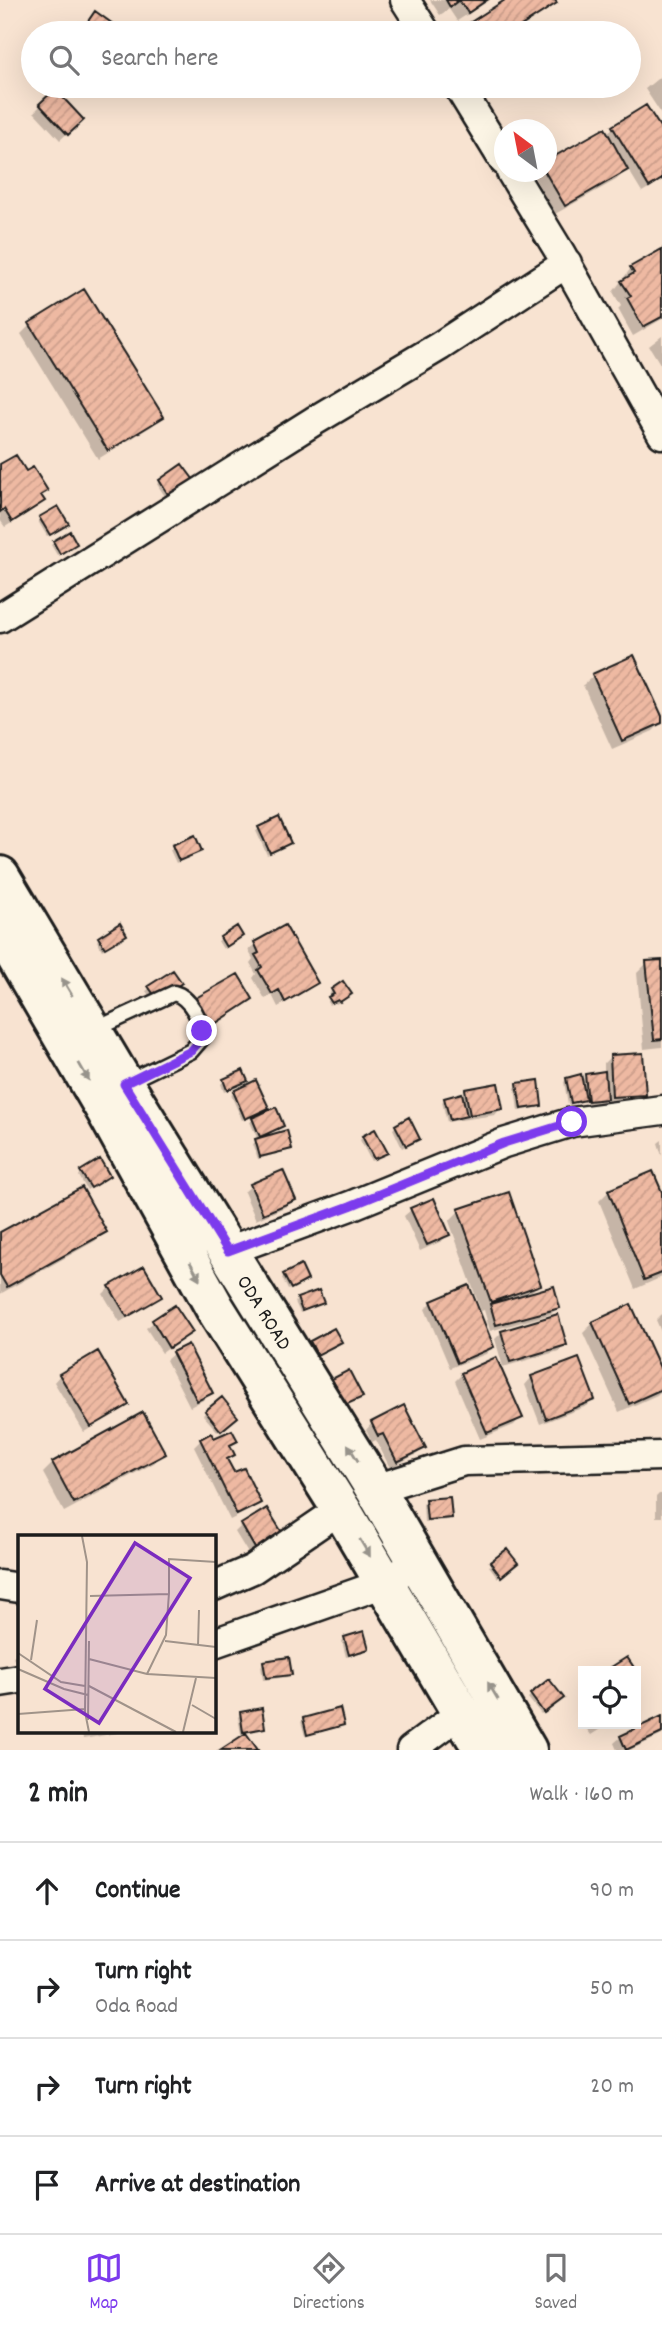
<!DOCTYPE html>
<meta charset="utf-8">
<style>
body{margin:0;font-family:Dekko,sans-serif;background:#f6f6f6;color:#202124}
.controls{position:absolute;right:21px;bottom:21px;display:grid;overflow:hidden;border-radius:0px;box-shadow:0 7px 28px #0002}
.controls button{width:63px;height:63px;display:grid;place-items:center;padding:0;border:0;border-bottom:2px solid #e0e0e0;background:#fff;color:#202124;font:35px sans-serif}
.compass{position:absolute;left:494px;top:119px;width:63px;height:63px;border-radius:50%;background:#fff;box-shadow:0 7px 28px #0002;rotate:328deg}
.stop{position:absolute;width:21px;height:21px;margin:-16px;border:5px solid #7c3aed;border-radius:50%;background:#fff}
.stop.end{background:#7c3aed;border-color:#fff;box-shadow:0 2px 7px #0008}
.list{margin:0;padding:0;list-style:none}
h2{display:flex;justify-content:space-between;align-items:center;height:91px;margin:0;padding:0 28px;font-size:30px}
h2 small{font-size:23px;font-weight:400;color:#757577}
.list li{display:grid;grid-template-columns:46px 1fr auto;gap:21px;align-items:center;box-sizing:border-box;height:98px;padding:0 28px;border-top:2px solid #e0e0e0}
.list b{display:block;font-size:26px;white-space:nowrap}
.list p{margin:0;font-size:23px;white-space:nowrap;color:#757577}
.list em{font-size:23px;font-style:normal;color:#757577}
.icon{flex:none;width:38px;height:38px;fill:none;stroke:currentColor;stroke-width:2;stroke-linecap:round;stroke-linejoin:round}
.map{position:relative;flex:none;width:662px;height:1750px;overflow:hidden}
.search{position:absolute;background:#fff;box-shadow:0 7px 28px #0002;left:21px;right:21px;top:21px;height:77px;display:flex;align-items:center;gap:18px;box-sizing:border-box;padding:0 24px;border-radius:38px;color:#757577;font-size:26px}
.sheet{height:483px;background:#fff}
nav{display:flex;justify-content:space-around;align-items:center;box-sizing:border-box;height:98px;border-top:2px solid #e0e0e0;background:#fff;font-size:19px;color:#757577}
nav a{display:grid;justify-items:center;gap:4px}
nav .on{color:#7c3aed}
.map>svg:first-child{display:block}
</style>
<div class="map">
<svg width="662" height="1750" viewBox="0 0 662 1750">
<defs>
<pattern id="building-hatch" width="6" height="6" patternUnits="userSpaceOnUse" patternTransform="scale(1.75)"><rect width="6" height="6" fill="#eeb9a2"/><path d="M-1 1l2-2M0 6l6-6M5 7l2-2" fill="none" stroke="#cc9e8b"/></pattern>
</defs>
<rect width="100%" height="100%" fill="#f8e3d1"/>
<filter id="ink" filterUnits="userSpaceOnUse"><feTurbulence type="fractalNoise" baseFrequency=".0143" numOctaves="2"/><feDisplacementMap in="SourceGraphic" scale="14" xChannelSelector="R" yChannelSelector="G"/><feConvolveMatrix kernelMatrix="1 2 1 2 8 2 1 2 1" color-interpolation-filters="sRGB"/></filter>
<g filter="url(#ink)">
<!-- shadow -->
<path fill="#0003" d="M430,0H490L457,21L449,9L440,15Z
M509,0H553L555,3L545,12L513,33H457Z
M662,75V115L645,89Z
M55,92L82,120L60,140L34,112Z
M646,107L662,134V180L642,192L628,169L616,180L555,214L533,175L536,172H546Z
M662,251V319L633,336L618,309L621,306L613,292L631,268Z
M30,325L161,417L152,426L98,459L21,334Z
M662,336V367L649,346Z
M0,466L25,474L46,490L40,497L42,501L36,508L5,527L0,520Z
M182,466L168,501L157,484Z
M40,519L64,527L47,536L38,521Z
M54,542L72,546L57,555L51,545Z
M593,676L662,720V722L653,731L612,749L583,685Z
M259,829L289,843L267,855L256,831Z
M173,847L200,850L176,863L170,850Z
M236,929L238,939L223,949L218,941Z
M122,937L102,950L97,941L99,938Z
M255,944L316,983L309,989L278,1007L272,995L265,999L253,978L256,974L250,963L253,959L248,950Z
M662,962V1047L644,1049L637,973L647,963Z
M173,972L153,1001L146,991Z
M332,990L347,997L336,1004L335,1001L329,1005L327,1002L332,997L330,993Z
M610,1057L644,1095L637,1101L606,1103V1098L603,1101L586,1103L585,1098L581,1102L568,1105L564,1082L567,1079L581,1081L586,1076L604,1073V1063Z
M224,1081L243,1083L224,1092L221,1084Z
M518,1085L540,1105L537,1108L518,1111L515,1088Z
M466,1091L501,1108L495,1115L447,1122L442,1102L445,1099L462,1095Z
M234,1092L266,1108L242,1120L231,1095Z
M253,1120L282,1126L259,1138V1140L290,1148L287,1151L258,1159L253,1144L258,1140L250,1122Z
M396,1126L418,1139L402,1148L393,1129Z
M363,1137L383,1155L371,1161L360,1140Z
M662,1140V1156L658,1143Z
M81,1173L105,1178L87,1190L79,1176Z
M251,1186L294,1200L287,1206L256,1220L244,1192Z
M609,1191L662,1196V1277L635,1289L599,1201Z
M433,1200L448,1234L442,1241L420,1251L404,1216L411,1210Z
M459,1211L539,1284L527,1296L558,1307L551,1314L490,1331L484,1310L481,1311L449,1221Z
M104,1232L95,1241L0,1294V1234Z
M285,1276L303,1282L288,1290L282,1278Z
M110,1287L160,1297L153,1303L120,1322L103,1294Z
M298,1299L322,1302L300,1313L295,1302Z
M432,1302L492,1347L486,1354L450,1368L425,1309Z
M175,1307L191,1332L162,1353L146,1328Z
M662,1314V1334L656,1320Z
M593,1323L662,1376V1390L657,1395L619,1412L583,1333Z
M334,1330L337,1344L314,1357L308,1345Z
M502,1332L565,1345L559,1351L503,1367L495,1339Z
M188,1347L211,1392L205,1399L190,1407L166,1360L173,1354Z
M578,1360L593,1400L587,1406L540,1424L525,1385L531,1378Z
M462,1374L520,1418L514,1425L480,1439L455,1381Z
M60,1375L127,1404L120,1411L84,1432L54,1382Z
M206,1412L233,1420L218,1432L203,1415Z
M372,1423L424,1447L417,1454L390,1468L376,1440L372,1442L366,1430Z
M201,1440L236,1441L229,1447L233,1455L227,1461L233,1474L259,1503L252,1509L230,1520L194,1447Z
M164,1453L154,1463L64,1512L43,1473L53,1463Z
M659,1494H662V1517H656V1497Z
M426,1501L451,1517L448,1520L424,1522L423,1504Z
M267,1510L281,1534L249,1555L235,1532L242,1525Z
M492,1564L513,1566L498,1578L489,1566Z
M345,1639L367,1649L364,1652L346,1657L342,1641Z
M19,1653V1668L16,1669L13,1656Z
M264,1663L290,1674L287,1677L263,1680L261,1666Z
M531,1695L559,1701L541,1714L528,1698Z
M241,1714L263,1727L261,1730L241,1734L238,1717Z
M662,1717V1735L630,1750H617L614,1743L621,1737Z
M304,1719L342,1724L340,1727L305,1736L301,1722Z
M583,1724H608L591,1735Z
M82,1731H119L117,1733L83,1739Z"/>
<!-- building -->
<path fill="url(#building-hatch)" stroke="#1c1c1c" stroke-width="2" d="M446,0H487L468,13L459,0L450,7Z
M505,0H555L557,3L510,33H454Z
M95,11L113,24L107,33H80Z
M55,89L84,120L68,135L39,104Z
M646,105L662,130V179L649,187L612,126Z
M605,128L628,170L565,206L545,172L546,161Z
M662,249V317L643,327L627,298L631,296L621,281L634,273L630,267Z
M84,289L164,417L108,451L29,323Z
M16,455L26,471L33,467L48,491L41,495L45,501L12,522L4,509L0,512V464Z
M182,464L196,483L171,499L159,480Z
M58,506L69,524L50,535L39,517Z
M70,531L77,544L60,554L53,541Z
M634,655L662,716V723L622,741L592,674Z
M279,817L291,843L270,853L258,827Z
M195,835L202,851L179,861L172,845Z
M120,923L127,935L105,948L98,937Z
M285,925L318,983L285,1002L279,990L272,994L258,970L262,967L255,955L259,953L254,942Z
M237,926L243,936L226,947L220,937Z
M662,960V1039L654,1040L646,961Z
M173,970L182,983L157,999L148,986Z
M238,974L253,999L210,1027L194,999Z
M343,981L352,994L340,1002L338,1000L332,1003L328,997L334,994L331,989Z
M643,1053L646,1095L612,1097L610,1055Z
M243,1070L248,1081L227,1090L223,1079Z
M605,1071L607,1099L588,1101L585,1074Z
M581,1074L586,1100L571,1103L566,1078Z
M256,1080L269,1108L245,1119L233,1091Z
M539,1080L542,1106L521,1109L517,1083Z
M498,1083L503,1109L470,1115L465,1089Z
M462,1093L467,1116L450,1120L444,1098Z
M276,1107L284,1126L260,1137L252,1118Z
M409,1117L420,1139L406,1146L395,1125Z
M375,1129L388,1153L374,1159L362,1136Z
M287,1130L292,1149L260,1157L255,1139Z
M100,1159L110,1176L91,1188L80,1171Z
M283,1170L296,1200L263,1214L250,1184Z
M653,1171L662,1192V1273L644,1280L608,1190Z
M82,1187L107,1232L7,1287L0,1275V1232Z
M509,1192L541,1285L491,1302L458,1209Z
M434,1198L450,1235L427,1245L410,1208Z
M301,1265L308,1280L291,1289L283,1274Z
M144,1266L162,1297L127,1317L109,1286Z
M469,1285L494,1347L457,1363L431,1301Z
M554,1286L560,1308L496,1325L490,1304Z
M319,1290L324,1303L302,1311L297,1298Z
M631,1304L662,1372V1389L629,1404L592,1322Z
M175,1305L193,1332L169,1348L152,1320Z
M558,1314L567,1345L510,1362L501,1331Z
M334,1328L342,1342L317,1355L310,1341Z
M188,1344L213,1393L197,1401L172,1352Z
M98,1351L129,1405L91,1427L59,1374Z
M496,1357L523,1418L487,1433L461,1373Z
M579,1358L595,1400L546,1419L531,1376Z
M349,1370L363,1397L345,1405L332,1379Z
M222,1397L238,1417L221,1431L205,1411Z
M404,1405L426,1448L397,1462L383,1434L378,1436L371,1422Z
M143,1412L166,1454L74,1503L52,1462Z
M232,1430L238,1441L230,1445L235,1455L227,1459L234,1472L244,1468L261,1503L237,1515L200,1439L211,1433L214,1438Z
M450,1497L452,1518L427,1520L425,1499Z
M267,1508L283,1534L256,1550L241,1524Z
M507,1549L518,1563L501,1577L490,1562Z
M364,1631L369,1649L349,1655L344,1637Z
M289,1657L292,1675L266,1678L263,1661Z
M627,1657L637,1672L609,1671L608,1669Z
M549,1679L564,1698L544,1713L530,1694Z
M262,1708L265,1728L243,1732L240,1712Z
M340,1708L344,1725L307,1735L303,1718Z
M662,1716V1733L626,1750L620,1736Z
M246,1733L258,1750H220Z"/>
<g fill="none" stroke-linecap="round" stroke-linejoin="round">
<defs>
<path id="lane" d="M94,1030L174,993C190,997 202,1021 203,1037L191,1051L125,1083"/>
<path id="street" d="M405,0L426,33
M458,86L504,161
M511,172L561,254L662,434
M0,618L314,421L440,346L567,263
M228,1251L350,1206L504,1143L572,1122L662,1110
M375,1489L464,1461L662,1456
M0,1585L19,1588
M214,1586L253,1569L341,1509
M214,1643L385,1583L400,1573
M0,1682L19,1679
M411,1750L461,1713"/>
<path id="secondary" d="M0,876L124,1084L375,1489L527,1750
M0,929L106,1111L215,1308L341,1509L475,1736L490,1750"/>
</defs>
<!-- lane casing -->
<use href="#lane" stroke="#1c1c1c" stroke-width="19"/>
<!-- street casing -->
<use href="#street" stroke="#1c1c1c" stroke-width="33"/>
<!-- secondary casing -->
<use href="#secondary" stroke="#1c1c1c" stroke-width="44"/>
<!-- lane -->
<use href="#lane" stroke="#fcf5e5" stroke-width="14"/>
<!-- street -->
<use href="#street" stroke="#fcf5e5" stroke-width="28"/>
<!-- secondary -->
<use href="#secondary" stroke="#fcf5e5" stroke-width="38"/>
</g>
<!-- one-way arrows -->
<defs><path id="oneway-solid" d="M-6-.8H1V-3.2L6.5 0L1 3.2V.8H-6Z" transform="scale(1.75)"/></defs>
<g fill="#97938b">
<use href="#oneway-solid" transform="translate(67 987) rotate(-121)"/>
<use href="#oneway-solid" transform="translate(84 1072) rotate(60)"/>
<use href="#oneway-solid" transform="translate(195 1271) rotate(61)"/>
<use href="#oneway-solid" transform="translate(353 1453) rotate(-122)"/>
<use href="#oneway-solid" transform="translate(365 1548) rotate(59)"/>
<use href="#oneway-solid" transform="translate(493 1691) rotate(-121)"/>
</g>
</g>
<g fill="none" stroke-linecap="round" stroke-linejoin="round" filter="url(#ink)">
<!-- route -->
<path stroke="#7c3aed" stroke-width="9" d="M202,1031L203,1037L191,1051L124,1084L228,1251L350,1206L504,1143L572,1122"/>
</g>
<g text-anchor="middle" stroke-width="7" stroke-linejoin="round" paint-order="stroke">
<!-- street labels -->
<g font-size="21" fill="#1c1c1c" stroke="#fcf5e5">
<text transform="translate(265 1312) rotate(58)" y="7">ODA ROAD</text>
</g>
</g>
<!-- overview -->
<g transform="translate(18 1535)">
<rect width="198" height="198" fill="#f8e3d1"/>
<path fill="none" stroke="#a09389" stroke-width="2" d="M64,1L69,27L67,177L71,197M72,61L151,59M147,106L198,112M180,111L181,75M0,118L43,147L67,151M71,124L129,139L198,143M13,125L19,85M0,134L46,154L70,160M129,139L148,100L151,58V24L198,27M71,151L158,197M174,170L198,184M0,179L67,174M70,185L71,106M165,197L178,143"/>
<path fill="#7b2cbf" fill-opacity="0.15" stroke="#7b2cbf" stroke-width="3.5" d="M117,8L172,43L81,188L27,154Z"/>
<rect width="198" height="198" fill="none" stroke="#1c1c1c" stroke-width="3.5"/>
</g>
</svg>
<div class="controls">
<button><svg class="icon" aria-label="locate" viewBox="0 0 24 24"><circle cx="12" cy="12" r="6"/><path d="M12 2v4M12 18v4M2 12h4M18 12h4"/></svg></button>
</div>
<svg class="compass" viewBox="-18 -18 36 36"><path d="M0-13l5 13h-10z" fill="#e53935"/><path d="M0 13l5-13h-10z" fill="#757577"/></svg>
<div class="stop" style="left:572px;top:1122px"></div>
<div class="stop end" style="left:202px;top:1031px"></div>
<div class="search"><svg class="icon" aria-label="search" viewBox="0 0 24 24"><circle cx="10" cy="10" r="6"/><path d="M15 15l6 6"/></svg>Search here</div>
</div>
<section class="sheet">
<h2>2 min<small>Walk · 160 m</small></h2>
<ul class="list">
<li><svg class="icon" aria-label="ahead" viewBox="0 0 24 24"><path d="M12 20V5M6 11l6-6 6 6"/></svg><div><b>Continue</b></div><em>90 m</em></li>
<li><svg class="icon" aria-label="right" viewBox="0 0 24 24"><path d="M7 20v-9h11M14 6l5 5-5 5"/></svg><div><b>Turn right</b><p>Oda Road</p></div><em>50 m</em></li>
<li><svg class="icon" aria-label="right" viewBox="0 0 24 24"><path d="M7 20v-9h11M14 6l5 5-5 5"/></svg><div><b>Turn right</b></div><em>20 m</em></li>
<li><svg class="icon" aria-label="arrive" viewBox="0 0 24 24"><path d="M6 21V4h12l-3 4 3 4H6"/></svg><div><b>Arrive at destination</b></div></li>
</ul>
</section>
<nav>
<a class="on"><svg class="icon" aria-label="map" viewBox="0 0 24 24"><path d="M3 6l6-2 6 2 6-2v14l-6 2-6-2-6 2zM9 4v14M15 6v14"/></svg>Map</a>
<a><svg class="icon" aria-label="directions" viewBox="0 0 24 24"><path d="M12 3l9 9-9 9-9-9zM9 14v-3h6M13 9l2 2-2 2"/></svg>Directions</a>
<a><svg class="icon" aria-label="saved" viewBox="0 0 24 24"><path d="M7 4h10v16l-5-4-5 4z"/></svg>Saved</a>
</nav>
